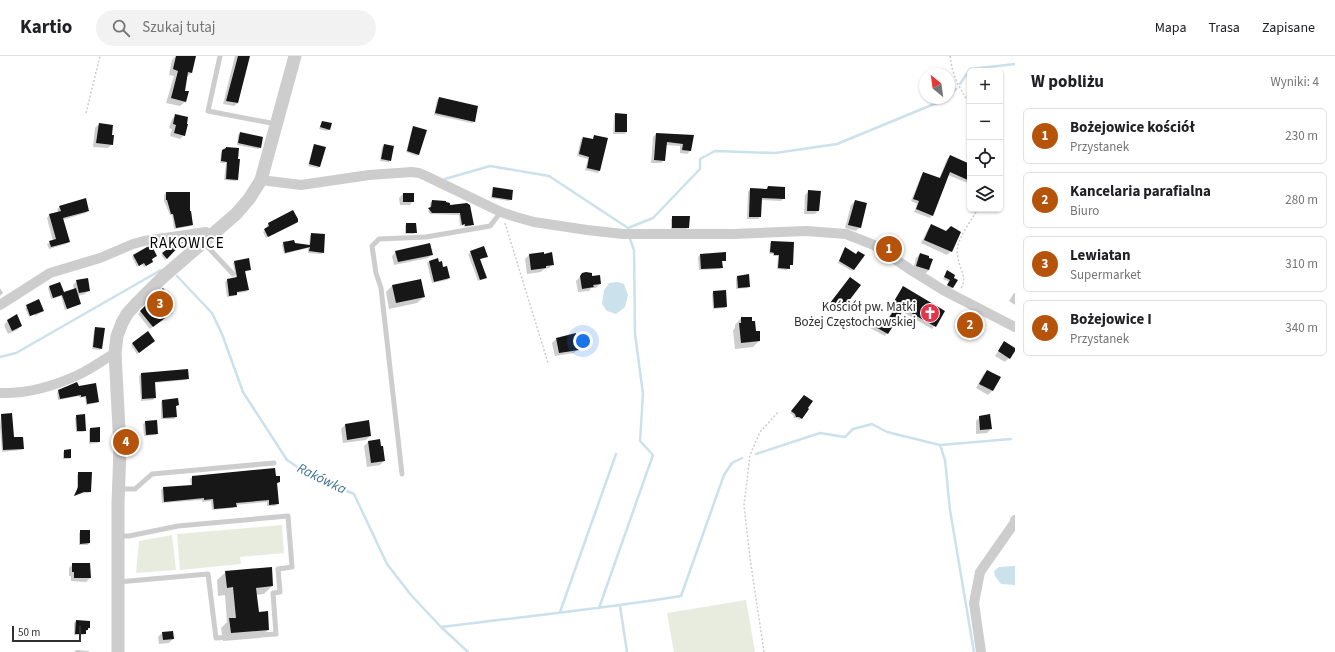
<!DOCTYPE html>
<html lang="pl">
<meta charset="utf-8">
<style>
body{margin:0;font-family:"Source Sans 3",sans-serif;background:#f2f2f2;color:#202124}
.controls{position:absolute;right:12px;top:12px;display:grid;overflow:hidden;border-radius:6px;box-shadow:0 1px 3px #0004}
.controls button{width:36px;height:36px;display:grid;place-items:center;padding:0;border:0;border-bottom:1px solid #e0e0e0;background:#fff;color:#202124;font:20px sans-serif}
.compass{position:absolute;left:919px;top:12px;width:36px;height:36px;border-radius:50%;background:#fff;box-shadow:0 1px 3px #0004;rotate:331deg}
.scale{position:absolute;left:12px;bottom:10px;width:69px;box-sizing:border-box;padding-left:4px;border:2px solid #303030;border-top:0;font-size:11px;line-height:14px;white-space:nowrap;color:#303030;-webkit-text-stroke:3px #fff;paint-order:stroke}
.you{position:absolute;left:583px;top:285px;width:14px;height:14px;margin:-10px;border:3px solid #fff;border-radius:50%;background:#1a73e8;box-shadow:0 0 0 6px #1a73e833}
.badge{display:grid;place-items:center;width:26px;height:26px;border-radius:50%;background:#b45309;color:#fff;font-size:13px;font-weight:700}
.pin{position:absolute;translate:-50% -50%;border:2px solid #fff;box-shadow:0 1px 4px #0006}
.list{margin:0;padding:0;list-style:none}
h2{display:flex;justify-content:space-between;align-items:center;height:52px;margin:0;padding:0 16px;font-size:17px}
h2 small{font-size:13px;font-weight:400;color:#757577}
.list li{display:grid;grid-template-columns:26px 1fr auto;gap:12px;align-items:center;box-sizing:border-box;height:56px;margin:0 8px 8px;padding:0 8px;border:1px solid #e0e0e0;border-radius:6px}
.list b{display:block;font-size:15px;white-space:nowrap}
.list p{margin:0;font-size:13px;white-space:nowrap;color:#757577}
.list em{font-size:13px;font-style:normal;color:#757577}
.icon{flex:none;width:22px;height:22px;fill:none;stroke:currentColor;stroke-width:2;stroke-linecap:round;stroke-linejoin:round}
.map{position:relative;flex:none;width:1015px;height:596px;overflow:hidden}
header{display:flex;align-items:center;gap:24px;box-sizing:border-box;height:56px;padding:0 20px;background:#fff;border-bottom:1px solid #e0e0e0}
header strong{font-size:19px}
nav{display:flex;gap:22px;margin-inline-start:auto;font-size:14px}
.search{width:280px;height:36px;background:#f2f2f2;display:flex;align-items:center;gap:10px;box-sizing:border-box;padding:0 14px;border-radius:22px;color:#757577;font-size:15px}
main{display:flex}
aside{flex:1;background:#fff}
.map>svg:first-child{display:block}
</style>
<header>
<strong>Kartio</strong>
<div class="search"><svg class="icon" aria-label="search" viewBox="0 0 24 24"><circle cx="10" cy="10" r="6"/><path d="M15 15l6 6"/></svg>Szukaj tutaj</div>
<nav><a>Mapa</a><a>Trasa</a><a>Zapisane</a></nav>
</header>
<main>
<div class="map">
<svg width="1015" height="596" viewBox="0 0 1015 596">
<rect width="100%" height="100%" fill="#fff"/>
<!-- green -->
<path fill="#e7ecde" d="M282,469L284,497L240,501L241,508L180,514L177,478Z
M172,479L176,514L136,517L139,485Z
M746,544L755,596H674L667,557Z"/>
<!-- water -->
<path fill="#cbe1ec" d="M617,226L624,228L628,239L625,251L616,258L607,255L602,248L604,234L609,227Z
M1015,510V529L1001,528L995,520L994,515L999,511Z"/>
<!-- shadow -->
<path fill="#0003" d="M176,0H195L191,17L186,22L184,36L186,45L180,50L166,47L174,20L169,19L172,4Z
M235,0H249L238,47L234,50L223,48Z
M439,42L474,66L472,67L434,59L437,44Z
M615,58L626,76L625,78H613L614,60Z
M176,59L184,79L180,83L170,80L172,73L169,72L172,63Z
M322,66L329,73L327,75L319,73Z
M99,68L111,80L112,88L108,92L93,91L95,72Z
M414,71L418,98L417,100L406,96L412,73Z
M240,77L260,92L258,93L237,89L238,79Z
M656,78L692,80L690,95L687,98L680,97V90L665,89L664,104L661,107H651L653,81Z
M595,80L607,83L599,115L598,117L585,114L588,103L577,100L581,83L583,82L592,84Z
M315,89L319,111L318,112L308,110L313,91Z
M384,89L390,104L389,106L380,105L382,91Z
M226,92H238L237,123L236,125L224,124L226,107H220L221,97Z
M950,100L970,109V128L948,119L932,159L930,162L914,156L917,148L911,145L921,120L924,117L939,123L947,103Z
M768,131L784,142L781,145L761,144L760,161L758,163H747L748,136L750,133L765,134Z
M493,132L511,143L509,145L491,142L492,134Z
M809,135L818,155L815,158H804L805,139Z
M166,137L189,156L192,169L191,170L174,173L172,159H170L164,145V139Z
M403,138H413V145L410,149H400L399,142Z
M432,145L449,150L467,148L472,168L471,170L464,171V169L460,170L459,159L430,158L428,155L430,153V147Z
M855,145L860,171L856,175L845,172L851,149Z
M60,151L88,154L86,157L62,164L69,186L66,188L49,193L47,188L53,185L47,162L49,159L58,157L57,153Z
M293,156L297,166L295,168L266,182L263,176L268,172L267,170L268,168Z
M673,161L688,171L687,173H671V163Z
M406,168L416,176L414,178H405V170Z
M931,170L946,176L951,195L947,199L921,187L928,173Z
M312,178L323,196L321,198L308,197V192L284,198L282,189L283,187L309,190L310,180Z
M771,186L792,208L789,210L787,214L777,213L778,200H773V198H769L770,188Z
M181,188L165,204L161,199L163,198Z
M484,191L487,200L479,204L486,221L478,225L468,198Z
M845,193L854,213L852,215L838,207Z
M396,196L432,198L428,202L394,209L392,200Z
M543,197L553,208L549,212L544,213L541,216L527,218L525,203L529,199Z
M920,198L929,214L925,218L913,214L916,202Z
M700,199L725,204L721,206L722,211L720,213L699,214L698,201Z
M133,200L151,204L152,206L144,211L142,208L137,211L132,201Z
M437,204L449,222L447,224L432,227L427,207L429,206Z
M235,206L250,213L245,216L248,234L246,236L236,237L234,240L227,241L225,226L227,224L236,223L233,207Z
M947,215L953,231L951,233L946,231L949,226L943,223Z
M583,218L600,228L596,232H591L589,235L578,236L576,225Z
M737,221L749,231L747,232L736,233V222Z
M420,224L424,241L417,247L389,253L386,236L392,230Z
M849,224L845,249L843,251L842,250L837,255L829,249Z
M77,225L89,234L85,238L77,240L78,249L65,254L61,240L51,243L48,232L49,231L63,238L74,234L73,229Z
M0,232L3,237L0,240Z
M903,232L944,256L932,273L901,255L885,280L870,272L876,263L885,268L895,251L891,249Z
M163,234L168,259L150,273L138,258Z
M713,236L726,251L724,252L713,253L712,238Z
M1014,237H1015V249L1009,245Z
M39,245L43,255L35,260V258L29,261L25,252Z
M10,262L21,270L17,274L8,278L4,269Z
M741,262L755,277L759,285L753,291L735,293L733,274L735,272V269Z
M969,264L973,279L969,283L960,278Z
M96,272L101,292L100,294L92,293L94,274Z
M148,276L152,286L137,298L131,289Z
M556,283L578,293L574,297L555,300L552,287Z
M1004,286L1009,302L1005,306L995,300Z
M187,314L188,322L186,324L154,327L155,342L153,344L141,345L139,320L141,318Z
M987,315L999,322L992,335L988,339L976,332L983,319Z
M78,331L98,346L96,347L86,349L85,341L80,342L79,340L58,344L57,337L59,335Z
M802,342L806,352L800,364L797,362H794L793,359L790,357Z
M162,345L178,349L175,351L176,361L174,363H161V346Z
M1,359L13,382L23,393L21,394L2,396L0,371Z
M77,360L85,374L83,376H76L75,362Z
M980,361L991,373L987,377L976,378V365Z
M156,365L157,378L155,379L144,380L143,368L145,366Z
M345,369L370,380L366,384L343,387L341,373Z
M90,373L99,386L98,387L89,388V374Z
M368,386L384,405L380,409L367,411L364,390Z
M65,395L70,402L69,403H63V396Z
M79,417L90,436L88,437H82L74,440L77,434V419Z
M192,421H275L279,426L277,428L278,447L275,450H267V446L235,449L233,452L212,454L211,445L202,446V444L162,447L161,434L163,432L191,430L190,423Z
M81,475L89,487L88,489H79V477Z
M73,508L90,522L86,526L71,525V520H69V512Z
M226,516L272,530L264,538L256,539L258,557L267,556L268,574L260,582L223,585L221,572L227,566L225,539L218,540L217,524Z
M76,565L89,572L83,579H74V567Z
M162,577L173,583L169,587L159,588L158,581Z
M76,594L89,595V596H74Z"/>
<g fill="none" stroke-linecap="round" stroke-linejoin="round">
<!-- stream -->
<path stroke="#cbe1ec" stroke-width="2.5" d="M960,28L970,13L1015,8
M949,38L956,33
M445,123L490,110L549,120L628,172L653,162L700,113V103L715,95L775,97L837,88L939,46L944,42
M177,220L212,257L222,278L243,336L287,404L308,418L354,438L387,508L411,539L441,571L468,596
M0,301L16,297L161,214
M940,389L1011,383
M756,398L820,377L845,381L853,373L872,368L887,376L940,389L945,404L950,454L974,596
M620,550L627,596
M599,552L653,399L640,385L643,338L635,278L634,194L630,183
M560,556L616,398
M441,571C521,561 601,553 681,540L724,419L732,407L742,402"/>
</g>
<!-- building -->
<path fill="#171717" d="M176,0H196L192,17L188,16L185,35H189L186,46L171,42L178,15L173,13Z
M238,0H250L238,47L226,45Z
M439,41L478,50L475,66L435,57Z
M615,57L627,58V76H615Z
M175,58L188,61L187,68H188L185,80L174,77L176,69L173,68Z
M322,65L332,67L330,74L320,71Z
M99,67L113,69L112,79H114L113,89L96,87Z
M413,70L427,74L419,99L407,95Z
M240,76L263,81L261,92L238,87Z
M656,77L694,79L691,95L682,94L683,88L667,86L665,105L654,104Z
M594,79L608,82L600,115L587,112L589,101L579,98L583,81L593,83Z
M314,88L326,91L320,111L309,108Z
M384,88L394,90L391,105L381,103Z
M226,91L239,92L238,103H240L238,124L226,123L227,106L221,105L222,94L226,92Z
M950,99L970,108V125L950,116L933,160L916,153L919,145L913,143L923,116L940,122Z
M768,130L785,131V143L762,142L761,161H749L750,132L767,133Z
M493,131L513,134L512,144L492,141Z
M808,134L821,135L819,155H807Z
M166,136H190V155H191L193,169L176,172L173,158H171L167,144H166Z
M403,137H414V146H403Z
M86,142L89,155L63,162L70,186L51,191L49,185L56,183L49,158L61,155L59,150Z
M432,144L446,145V146L450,147V149L467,147L470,149L474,169L465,170V168L462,169L460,157H432L428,152L431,151Z
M855,144L867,147L861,172L848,169Z
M293,154L298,163V166L268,181L264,173L269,170L268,167Z
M672,160H690L689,172H672Z
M406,167H416L417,177H406Z
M931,168L946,175L951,170L961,176L952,196L924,184Z
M311,177L325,178L324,197L309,195L310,191L285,197L283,186L294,184L295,187L310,189Z
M771,185L794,186L793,209H790V213L778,212L779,199H774V197L770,196Z
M183,186L167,203L162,197L176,187Z
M430,187L433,199L398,206L395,195Z
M152,190L157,200L152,203L153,206L146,210L144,207L139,210L133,199L147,191Z
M484,190L488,201L480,203L487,222L480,224L470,195Z
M845,191L856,198L858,195L865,199L854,214L839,205Z
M544,196V198L552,196L554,209L546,210V212L531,214L529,198Z
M726,196V205H722L723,212L701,213L700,198Z
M920,197L929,200V202L933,203L929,214L916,210Z
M249,202L251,214L245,215L249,234L237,236V239L229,240L227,223L237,221L234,205Z
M438,202L439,206L442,205L443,211L447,210L450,222L434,226L429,205Z
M947,214L955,219L954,222L958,224L953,232L947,229L950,224L944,221Z
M586,216L592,217V220L600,219L601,228L593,229L594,231L582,233L580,220L582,217Z
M749,218L750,231L738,232L737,220Z
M850,221L861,229L845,250L844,249L840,254L830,247Z
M88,222L90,235L79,237L76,224Z
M421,223L425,241L396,247L392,229Z
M60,226L64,236L76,232L81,248L67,253L62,239L53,242L49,230Z
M903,230L945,255L936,271L904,253L888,278L872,269L876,262L885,268L897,249L893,247Z
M163,232L174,245L167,251L172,257L153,271L140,255Z
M726,234L727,251L714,252L713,235Z
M39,243L44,255L30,260L26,249Z
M17,258L22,270L12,275L7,264Z
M741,261H752V265H755L756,275H760V285L741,287L739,267H741Z
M969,263L980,269L974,280L963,273Z
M95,271L105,272L102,293L93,291Z
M148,275L155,285L139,297L132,287Z
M576,277L579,294L559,297L556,282Z
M1004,285L1015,292V295L1010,303L998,295Z
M188,313L189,323L155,326L156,342L142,343L141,317Z
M987,314L1001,321L993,335L979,328Z
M77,326L79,330L96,327L99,346L87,348L86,340L81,341V339L60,343L58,334Z
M804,339L813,345L808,352L809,353L802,363L799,361H796L795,358L791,355Z
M178,342L179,349L176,350L177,361L163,362L162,344Z
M12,357L14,381H23L24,393L3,394L1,358Z
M85,358L86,375H77L76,359Z
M990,358L992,373L980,374L979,360Z
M157,364L158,378L146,379L145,365Z
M369,364L371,380L347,384L345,368Z
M100,371V386H90V372Z
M380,383L381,390H383L385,405L371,407L368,385Z
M71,393V402H64V394Z
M275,412L276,420H280V426L277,427L279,448L269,449V444L236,447L237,451L214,453L213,443L204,444V442L164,446L163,431L192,429V420Z
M78,416H92L91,436H84L74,440L78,431Z
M80,474H90V487L80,488Z
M72,507H90L91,522H74V516H72Z
M272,511L273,530L256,532L259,556L268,555L269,574L231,577L229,562H236L233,531L227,532L225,515Z
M76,564L90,565V572H88V574H86V578H75Z
M173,575L174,583L163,584L162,576Z"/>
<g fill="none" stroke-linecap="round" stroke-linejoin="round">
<!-- path -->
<path stroke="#cdcdcd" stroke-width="1.5" stroke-dasharray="2 2" stroke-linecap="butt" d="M950,0C953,21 958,30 970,48
M86,57L100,0
M505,167L548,307
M961,232C968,222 959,212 958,202C957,198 957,193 958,189C960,180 973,161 978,153
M764,596L750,502L744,449L750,399L760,376L778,356"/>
<!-- service -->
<path stroke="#cdcdcd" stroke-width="5" d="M220,0L208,55L276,68
M204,187L233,218
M402,418L381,232L376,217L372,190L379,183L426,181L490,170L501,156
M119,433H135L152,418L274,407
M118,526L208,518L216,582L276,578L273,537L280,536L278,513L292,511L288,460L178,470L129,480H119"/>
<!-- minor -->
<path stroke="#cdcdcd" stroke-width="10" d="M261,124L301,129L369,119L412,116L419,117L426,120L501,156L516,161L534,166L587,174L623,178H733L806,175L846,178L874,189L911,214L943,234L1015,271
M0,249L50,217L100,202L133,188L144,185L206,176L211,180
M0,337C27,338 54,330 78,319C91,313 103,304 115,297
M981,596L974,547L980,516L1015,466V464"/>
<!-- tertiary -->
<path stroke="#cdcdcd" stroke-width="13" d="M118,596V448L120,392L115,297L117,280L122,267L127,258L135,249L163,221L236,158L249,143L261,124L295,0"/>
</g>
<!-- icons -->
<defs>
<symbol id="church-disc" viewBox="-11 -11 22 22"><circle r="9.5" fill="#e3364d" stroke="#fff"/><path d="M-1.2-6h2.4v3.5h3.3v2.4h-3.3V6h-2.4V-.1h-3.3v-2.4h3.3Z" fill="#fff"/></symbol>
</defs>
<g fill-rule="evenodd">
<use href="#church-disc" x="919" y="246" width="22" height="22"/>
</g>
<g text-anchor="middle" stroke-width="4" stroke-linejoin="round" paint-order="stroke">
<!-- poi labels -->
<g font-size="13" fill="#303030" stroke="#fff" text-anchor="end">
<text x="916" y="255">Kościół pw. Matki<tspan x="916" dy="15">Bożej Częstochowskiej</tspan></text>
</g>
<!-- water labels -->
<g font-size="14" font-style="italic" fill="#3e7691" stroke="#fff">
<text transform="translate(322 422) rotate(26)" y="5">Rakówka</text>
</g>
<!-- quarter labels -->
<g font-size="15" letter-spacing="1" fill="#000" stroke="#fff">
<text x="187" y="192">RAKOWICE</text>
</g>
</g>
</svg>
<div class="controls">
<button>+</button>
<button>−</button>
<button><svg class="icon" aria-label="locate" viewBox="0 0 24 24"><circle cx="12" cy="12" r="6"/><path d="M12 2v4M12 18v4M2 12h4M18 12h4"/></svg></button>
<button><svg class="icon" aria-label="layers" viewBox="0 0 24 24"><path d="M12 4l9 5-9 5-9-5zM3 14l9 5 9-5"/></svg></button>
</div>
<svg class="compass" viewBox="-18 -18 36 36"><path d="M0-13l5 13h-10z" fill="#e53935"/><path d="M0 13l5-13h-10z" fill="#757577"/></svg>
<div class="scale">50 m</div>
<div class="you"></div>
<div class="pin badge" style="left:889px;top:193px">1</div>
<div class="pin badge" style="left:970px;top:269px">2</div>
<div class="pin badge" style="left:160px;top:248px">3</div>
<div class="pin badge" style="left:126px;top:386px">4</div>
</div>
<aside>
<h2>W pobliżu<small>Wyniki: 4</small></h2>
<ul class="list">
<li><span class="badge">1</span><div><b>Bożejowice kościół</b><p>Przystanek</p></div><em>230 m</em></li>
<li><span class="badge">2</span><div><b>Kancelaria parafialna</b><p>Biuro</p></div><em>280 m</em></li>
<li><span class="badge">3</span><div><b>Lewiatan</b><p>Supermarket</p></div><em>310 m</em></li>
<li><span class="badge">4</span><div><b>Bożejowice I</b><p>Przystanek</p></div><em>340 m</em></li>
</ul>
</aside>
</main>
